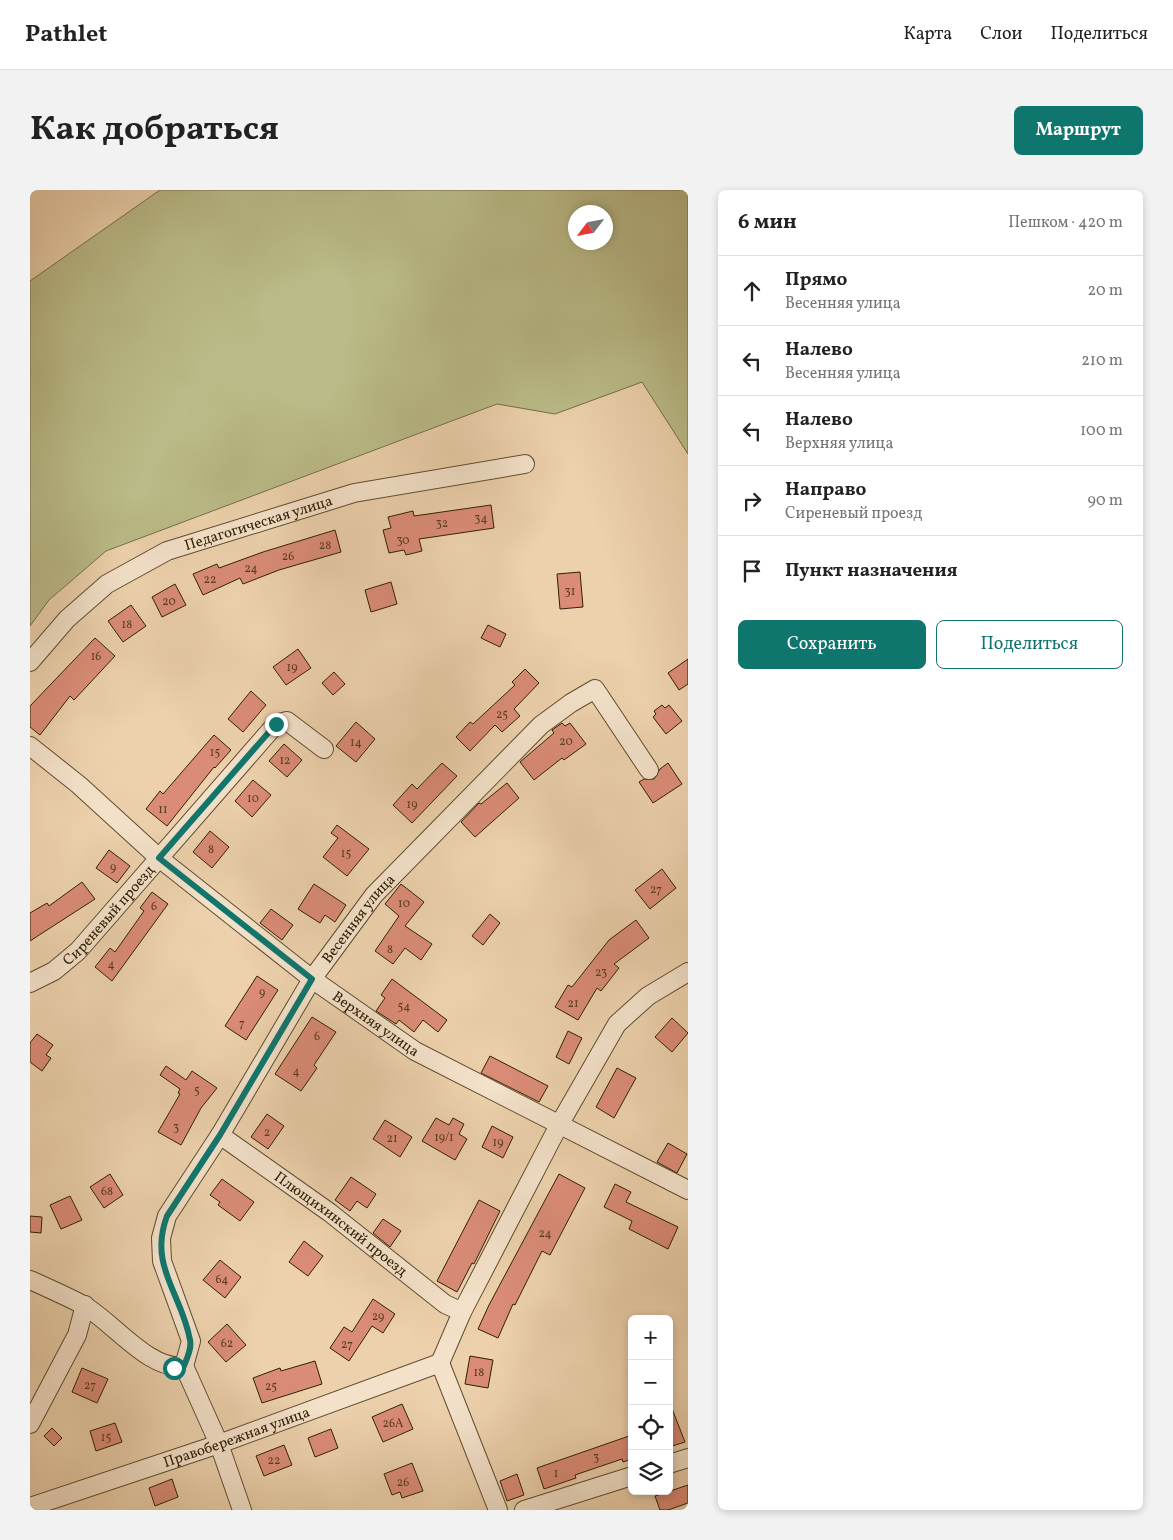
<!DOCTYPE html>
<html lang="ru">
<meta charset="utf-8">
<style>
body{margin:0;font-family:Vollkorn,serif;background:#f2f2f2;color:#222}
.controls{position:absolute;right:15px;bottom:15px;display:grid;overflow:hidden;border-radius:8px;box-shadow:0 2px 8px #0003}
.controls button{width:45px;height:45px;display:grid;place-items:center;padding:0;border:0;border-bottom:1px solid #e0e0e0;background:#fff;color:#222;font:25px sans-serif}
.compass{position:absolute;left:538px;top:15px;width:45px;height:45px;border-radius:50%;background:#fff;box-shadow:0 2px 8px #0003;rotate:238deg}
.stop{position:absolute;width:15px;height:15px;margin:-11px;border:4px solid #0f766e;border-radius:50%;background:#fff}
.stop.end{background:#0f766e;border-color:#fff;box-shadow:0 1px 5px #0008}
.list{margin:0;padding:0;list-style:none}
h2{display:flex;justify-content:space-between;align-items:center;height:65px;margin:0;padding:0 20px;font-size:21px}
h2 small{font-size:16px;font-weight:400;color:#767676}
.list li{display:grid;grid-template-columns:32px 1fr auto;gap:15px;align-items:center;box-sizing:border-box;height:70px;padding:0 20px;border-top:1px solid #e0e0e0}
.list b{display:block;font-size:19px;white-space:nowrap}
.list p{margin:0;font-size:16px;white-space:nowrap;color:#767676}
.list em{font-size:16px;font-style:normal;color:#767676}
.actions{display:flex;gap:10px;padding:15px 20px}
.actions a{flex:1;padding:11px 0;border:1px solid #0f766e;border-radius:8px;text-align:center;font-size:18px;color:#0f766e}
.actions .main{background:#0f766e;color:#fff}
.icon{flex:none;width:28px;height:28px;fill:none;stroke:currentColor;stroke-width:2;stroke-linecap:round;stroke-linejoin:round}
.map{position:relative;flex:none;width:658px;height:1320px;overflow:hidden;border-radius:8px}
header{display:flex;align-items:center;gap:30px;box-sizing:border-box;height:70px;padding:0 25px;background:#fff;border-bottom:1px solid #e0e0e0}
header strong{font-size:24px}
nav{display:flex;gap:28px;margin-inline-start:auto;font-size:18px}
.intro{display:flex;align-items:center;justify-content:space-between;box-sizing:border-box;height:120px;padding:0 30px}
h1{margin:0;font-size:35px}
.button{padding:12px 22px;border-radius:8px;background:#0f766e;color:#fff;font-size:18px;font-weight:700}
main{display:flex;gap:30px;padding:0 30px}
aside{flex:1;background:#fff;border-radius:8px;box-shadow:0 2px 8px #0003}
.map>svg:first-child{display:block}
</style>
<header>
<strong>Pathlet</strong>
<nav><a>Карта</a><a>Слои</a><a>Поделиться</a></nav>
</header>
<div class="intro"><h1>Как добраться</h1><a class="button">Маршрут</a></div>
<main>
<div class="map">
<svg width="658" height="1320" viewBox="0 0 658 1320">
<rect width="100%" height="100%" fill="#ecd1ac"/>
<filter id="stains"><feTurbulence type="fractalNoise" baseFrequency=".004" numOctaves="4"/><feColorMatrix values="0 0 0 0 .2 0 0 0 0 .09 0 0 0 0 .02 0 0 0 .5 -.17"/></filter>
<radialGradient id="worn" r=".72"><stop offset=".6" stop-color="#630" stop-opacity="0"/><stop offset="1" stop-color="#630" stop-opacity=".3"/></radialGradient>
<!-- green -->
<path fill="#babb88" stroke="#766e46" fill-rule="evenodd" d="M130,0H658V264L612,192L525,224L467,214L76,361L19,410L0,436V91ZM546,22H576V52H546Z"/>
<!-- building -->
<path fill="#da8c76" stroke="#312005" d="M461,315L464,338L389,349L392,361L376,365L374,360L359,363L353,340L361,338L358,327L383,321L384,326Z
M305,340L311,362L249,380L213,394L210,388L173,405L163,384L187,374L189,378L233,362Z
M550,382L553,417L530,419L527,384Z
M361,392L367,414L341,422L335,400Z
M145,394L156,415L132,427L122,407Z
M101,415L116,436L93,452L78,431Z
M458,435L476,444L470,457L451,448Z
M65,448L85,466L44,510L40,506L10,545L0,537V516Z
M268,459L281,478L256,495L243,477Z
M658,469V494L649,500L638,483Z
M495,479L509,493L484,519L490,526L472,542L465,535L440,561L426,547L440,532L443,534L485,495L482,492Z
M304,482L315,494L303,505L292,493Z
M221,501L236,515L213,542L198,529Z
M632,515L635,518L639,515L652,531L636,544L623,527L626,524L624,521Z
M326,532L345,549L326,572L306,556Z
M532,533L535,536L540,533L556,554L534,570L532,568L504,590L490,572L524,543L522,540Z
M184,545L201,560L185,578L184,577L137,636L116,619L130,601L133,604Z
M254,554L272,570L257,587L239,571Z
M412,573L427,586L382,633L363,615L382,594L387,599Z
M638,573L652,594L623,613L609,592L614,589H624L630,579Z
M223,590L241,605L222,627L205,611Z
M477,593L489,608L445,647L431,632L449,613L451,614Z
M307,635L339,659L317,686L293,667L308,648L301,643Z
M180,641L199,657L182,678L163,662Z
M79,660L100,676L87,693L66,678Z
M632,679L646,698L620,719L605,700Z
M52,692L65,709L0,751V723L17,713L19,716Z
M284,694L316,715L305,732L295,725L290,733L268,719Z
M371,694L394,712L375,736L402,754L391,770L375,758L363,774L345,761L369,726L355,714Z
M122,702L138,714L82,791L65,777L80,758L85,762L114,721L110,718Z
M241,719L263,735L252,750L230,733Z
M460,724L470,733L453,755L442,746Z
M606,730L619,748L584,774L589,778L571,801L567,798L548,830L525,817L538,795L542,797L579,750Z
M227,786L248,800L216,850L195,836Z
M362,789L417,830L408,842L393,830L384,842L369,830L366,834L346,821L355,808L351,805Z
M282,827L306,842L284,875L287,878L271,901L245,884Z
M642,828L658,843L642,862L625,847Z
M538,841L552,848L539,874L526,867Z
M7,844L23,855L16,865L21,868L12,881L0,872V853Z
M460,866L518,896L509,912L451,883Z
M136,876L156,890L162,881L187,898L171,918L151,955L128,942L150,904L148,903L150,899L130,885Z
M587,878L606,888L584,928L566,917Z
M237,924L254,936L238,959L221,947Z
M406,928L419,935L423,928L434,934L429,944L437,949L425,970L392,951Z
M355,930L382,947L370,967L343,949Z
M462,936L483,947L473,968L452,957Z
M638,953L657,964L647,983L627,972Z
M80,984L93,1005L74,1018L60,997Z
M529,984L555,998L520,1065L512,1061L485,1115L483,1114L468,1148L448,1139L459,1115Z
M321,987L346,1004L337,1018L327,1011L320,1021L305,1010Z
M192,989L224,1012L210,1031L188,1015L190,1012L180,1005Z
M585,994L601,1002L596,1012L648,1037L638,1059L599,1039L602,1031L574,1017Z
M40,1006L52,1030L31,1039L20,1015Z
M449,1010L470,1021L444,1074L442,1073L427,1102L407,1091Z
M0,1026L12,1027L11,1043L0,1042Z
M353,1029L371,1041L360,1057L343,1043Z
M274,1051L293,1066L278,1086L259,1072Z
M190,1070L211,1087L195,1108L173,1090Z
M343,1109L365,1124L353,1143L342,1136L319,1171L300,1158L314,1137L322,1142Z
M197,1134L216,1155L196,1172L178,1152Z
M440,1166L463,1170L458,1198L435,1194Z
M285,1171L292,1194L232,1213L223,1188L250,1178L251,1181Z
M52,1178L78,1189L67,1213L42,1202Z
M639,1211L655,1252L639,1257Z
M372,1214L383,1239L353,1252L342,1227Z
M85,1233L92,1252L66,1261L60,1241Z
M22,1238L32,1248L24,1256L14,1246Z
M301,1239L308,1258L285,1267L278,1248Z
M602,1245V1269L593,1272L592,1269L545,1285L546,1288L514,1299L507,1278Z
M254,1255L262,1275L234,1286L226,1266Z
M382,1273L393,1301L372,1308L370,1302L362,1305L354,1284Z
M487,1284L494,1305L477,1311L470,1291Z
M142,1289L148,1307L125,1316L119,1298Z
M658,1295V1313L638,1320H630L625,1306Z"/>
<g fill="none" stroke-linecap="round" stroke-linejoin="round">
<defs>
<g id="minor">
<path id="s1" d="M0,472L37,429L77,394L137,361L324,303L495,274"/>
<path id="s2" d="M0,556L49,595L129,668L282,789L385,861L658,1000"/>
<path id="s3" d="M0,793L24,781L48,761L246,534L257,531L294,559"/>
<path id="s4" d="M190,945L299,1022L415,1114L432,1122"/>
<path d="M0,1090C18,1098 36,1106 53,1115C81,1130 120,1182 154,1176L189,1254L212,1320"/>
<path d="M410,1173L432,1122L529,935L587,834L618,806L658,782"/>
<path d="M410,1173L468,1320"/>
<path id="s5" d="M154,1176L161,1151L132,1071L131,1048L137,1026L190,945L282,789L344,705L511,535L541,513L565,499L619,580"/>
<path d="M0,1234L47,1145L55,1115"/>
<path d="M639,1274L658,1268"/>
<path id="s6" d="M0,1317L189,1254L410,1173"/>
<path d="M494,1320L602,1286"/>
</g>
</defs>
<!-- minor casing -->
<use href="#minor" stroke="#604c2f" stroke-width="20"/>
<!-- minor -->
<use href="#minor" stroke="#f3e1c9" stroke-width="18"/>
</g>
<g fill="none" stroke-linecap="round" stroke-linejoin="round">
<!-- route -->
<path stroke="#0f766e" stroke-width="6" d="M144,1178L154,1176C157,1168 162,1158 160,1150C152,1104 118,1076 137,1026L190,945L282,789L129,668L246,534"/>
</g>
<g text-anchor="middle" stroke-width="4.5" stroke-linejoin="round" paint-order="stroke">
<!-- number labels -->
<g font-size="12" fill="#5b3b21">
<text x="451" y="332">34</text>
<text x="412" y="337">32</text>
<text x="373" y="354">30</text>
<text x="295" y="359">28</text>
<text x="258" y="370">26</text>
<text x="221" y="382">24</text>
<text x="180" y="393">22</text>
<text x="540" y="405">31</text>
<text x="139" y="415">20</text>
<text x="97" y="438">18</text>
<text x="66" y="470">16</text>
<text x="262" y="481">19</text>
<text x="472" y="528">25</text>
<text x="536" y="555">20</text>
<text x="326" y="556">14</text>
<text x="185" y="566">15</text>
<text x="255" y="574">12</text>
<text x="223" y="612">10</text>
<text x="382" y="618">19</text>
<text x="133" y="623">11</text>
<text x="181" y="663">8</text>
<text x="316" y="667">15</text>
<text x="83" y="681">9</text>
<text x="626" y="703">27</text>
<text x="374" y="717">10</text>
<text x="124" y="720">6</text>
<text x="360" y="763">8</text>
<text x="81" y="778">4</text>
<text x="571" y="786">23</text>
<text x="232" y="806">9</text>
<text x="543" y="817">21</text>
<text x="374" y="820">54</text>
<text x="212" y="837">7</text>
<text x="287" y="850">6</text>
<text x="266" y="885">4</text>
<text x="167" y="904">5</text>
<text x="146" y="941">3</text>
<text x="237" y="946">2</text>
<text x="414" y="951">19/1</text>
<text x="362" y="952">21</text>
<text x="468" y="956">19</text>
<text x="77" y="1005">68</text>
<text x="515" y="1047">24</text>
<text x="192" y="1093">64</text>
<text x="348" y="1130">29</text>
<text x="197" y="1157">62</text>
<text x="317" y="1158">27</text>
<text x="449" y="1186">18</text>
<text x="60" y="1199">27</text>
<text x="241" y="1200">25</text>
<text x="363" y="1237">26А</text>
<text x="76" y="1251">15</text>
<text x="566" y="1271">3</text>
<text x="244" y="1274">22</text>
<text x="526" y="1287">1</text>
<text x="373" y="1296">26</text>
</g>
<!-- street labels -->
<g font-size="15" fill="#312005" stroke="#f3e1c9">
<text dy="5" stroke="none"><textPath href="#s1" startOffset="274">Педагогическая улица</textPath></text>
<text dy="5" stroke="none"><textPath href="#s3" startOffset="105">Сиреневый проезд</textPath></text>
<text dy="5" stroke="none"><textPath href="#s5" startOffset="511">Весенняя улица</textPath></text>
<text dy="5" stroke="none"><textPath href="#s2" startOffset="444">Верхняя улица</textPath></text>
<text dy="5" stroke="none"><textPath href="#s4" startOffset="150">Плющихинский проезд</textPath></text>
<text dy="5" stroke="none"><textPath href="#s6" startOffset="218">Правобережная улица</textPath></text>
</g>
</g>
<rect width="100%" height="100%" filter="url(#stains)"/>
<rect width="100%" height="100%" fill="url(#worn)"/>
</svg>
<div class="controls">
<button>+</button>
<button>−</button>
<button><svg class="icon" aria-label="locate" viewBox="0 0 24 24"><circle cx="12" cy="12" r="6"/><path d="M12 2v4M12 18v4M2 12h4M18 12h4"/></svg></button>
<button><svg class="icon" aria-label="layers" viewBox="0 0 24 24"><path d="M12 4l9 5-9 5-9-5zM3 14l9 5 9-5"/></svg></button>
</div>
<svg class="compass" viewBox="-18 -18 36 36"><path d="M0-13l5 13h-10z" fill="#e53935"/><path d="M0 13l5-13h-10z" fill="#767676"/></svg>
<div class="stop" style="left:144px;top:1178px"></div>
<div class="stop end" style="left:246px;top:534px"></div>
</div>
<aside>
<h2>6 мин<small>Пешком · 420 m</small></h2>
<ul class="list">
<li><svg class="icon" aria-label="ahead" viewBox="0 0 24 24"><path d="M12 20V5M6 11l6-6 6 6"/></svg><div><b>Прямо</b><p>Весенняя улица</p></div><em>20 m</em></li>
<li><svg class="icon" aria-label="left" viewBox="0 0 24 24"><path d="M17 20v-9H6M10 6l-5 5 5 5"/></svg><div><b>Налево</b><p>Весенняя улица</p></div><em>210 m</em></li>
<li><svg class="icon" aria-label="left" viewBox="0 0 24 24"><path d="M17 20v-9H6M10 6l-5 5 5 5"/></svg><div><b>Налево</b><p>Верхняя улица</p></div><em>100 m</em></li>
<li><svg class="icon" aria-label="right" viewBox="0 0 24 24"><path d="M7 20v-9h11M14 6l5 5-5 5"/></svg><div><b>Направо</b><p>Сиреневый проезд</p></div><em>90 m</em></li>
<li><svg class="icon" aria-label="arrive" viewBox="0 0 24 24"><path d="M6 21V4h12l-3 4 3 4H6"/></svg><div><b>Пункт назначения</b></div></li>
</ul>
<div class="actions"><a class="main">Сохранить</a><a>Поделиться</a></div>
</aside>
</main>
